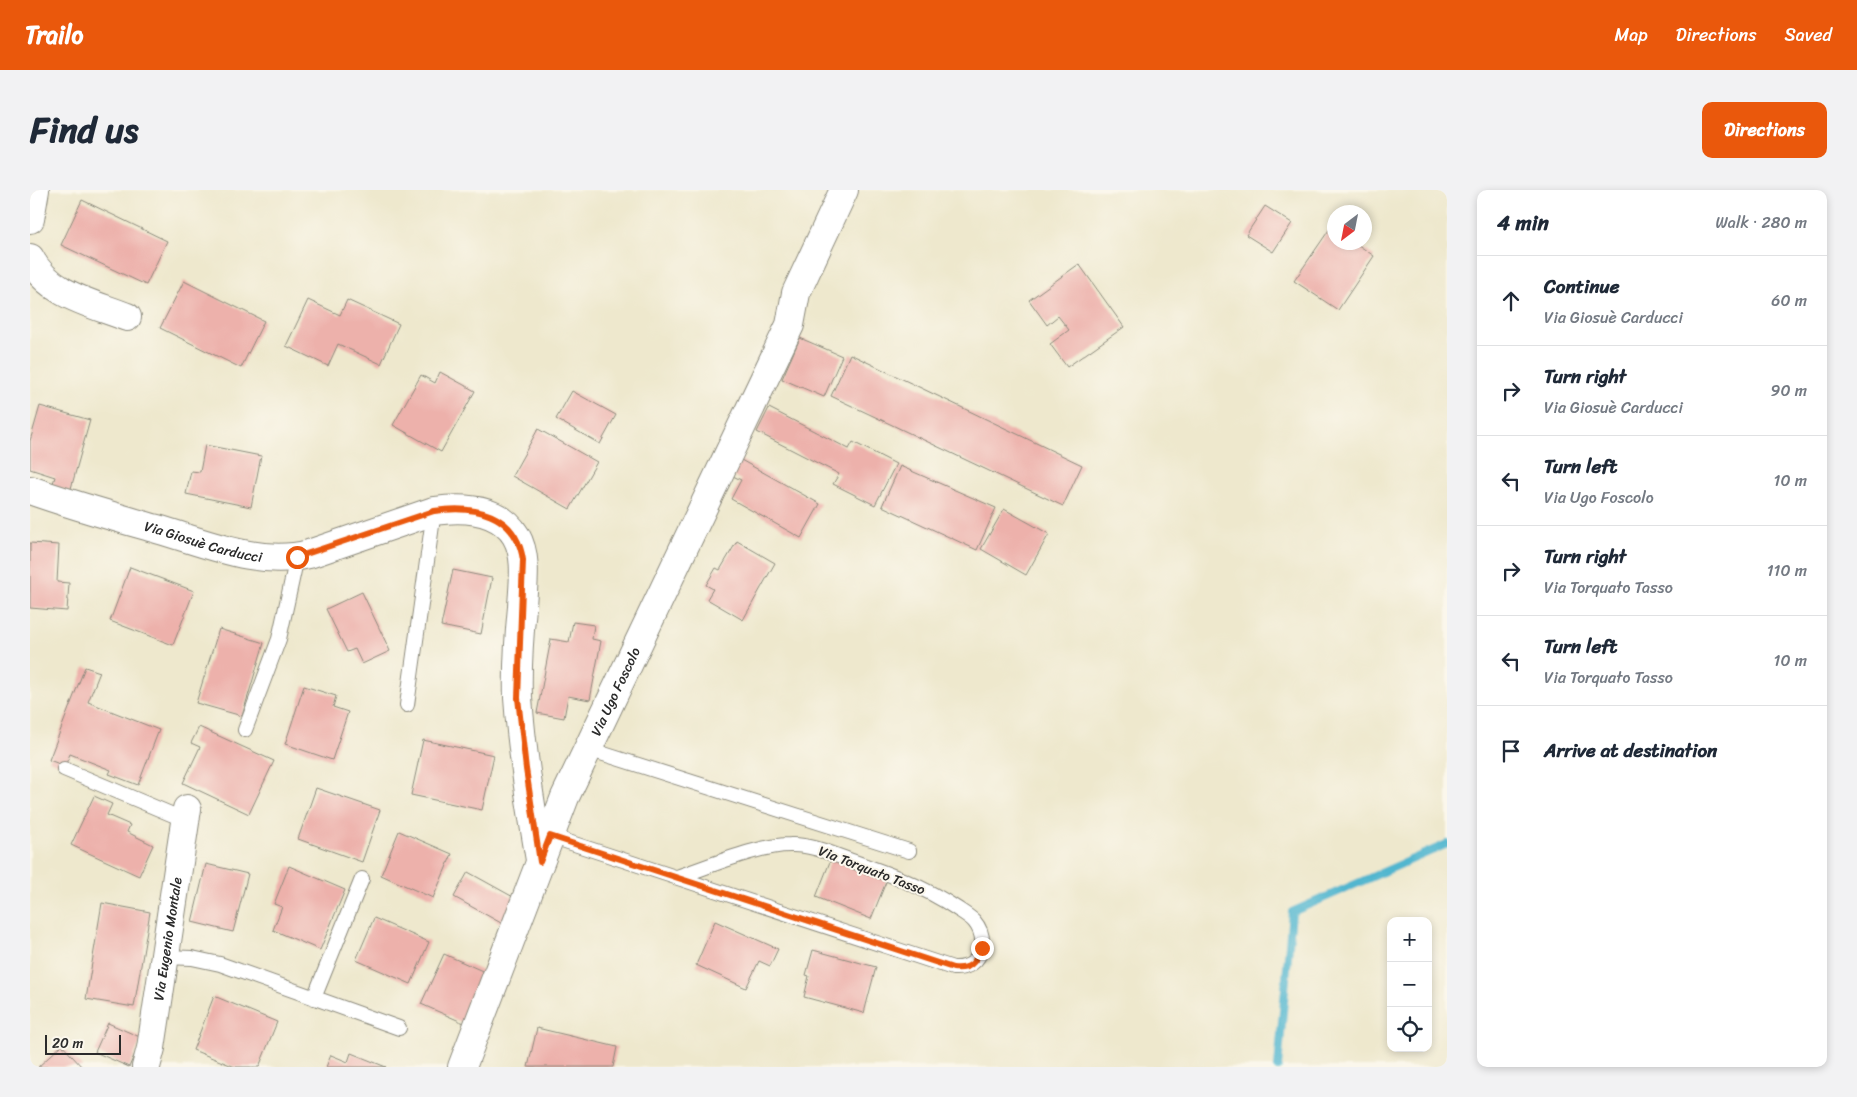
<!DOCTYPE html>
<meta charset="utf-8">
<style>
body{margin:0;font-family:Sriracha,sans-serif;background:#f2f2f3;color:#1f2937}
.controls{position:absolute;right:15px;bottom:15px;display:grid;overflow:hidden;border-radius:10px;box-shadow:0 2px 8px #0003}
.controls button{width:45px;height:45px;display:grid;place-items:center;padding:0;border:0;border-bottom:1px solid #e0e1e3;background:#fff;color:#1f2937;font:25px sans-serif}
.compass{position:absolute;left:1297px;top:15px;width:45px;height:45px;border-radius:50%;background:#fff;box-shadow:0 2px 8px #0003;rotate:212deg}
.scale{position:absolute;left:15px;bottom:12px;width:76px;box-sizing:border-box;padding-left:5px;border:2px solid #2b2b2b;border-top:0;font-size:14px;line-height:18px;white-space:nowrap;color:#2b2b2b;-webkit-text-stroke:4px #fbf7ec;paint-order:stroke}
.stop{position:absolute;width:15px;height:15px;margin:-11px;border:4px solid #ea580c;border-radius:50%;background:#fff}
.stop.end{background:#ea580c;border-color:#fff;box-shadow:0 1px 5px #0008}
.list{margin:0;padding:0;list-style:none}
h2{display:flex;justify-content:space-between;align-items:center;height:65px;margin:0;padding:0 20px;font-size:21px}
h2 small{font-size:16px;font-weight:400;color:#747a83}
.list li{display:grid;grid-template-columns:32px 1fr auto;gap:15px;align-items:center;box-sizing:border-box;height:90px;padding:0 20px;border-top:1px solid #e0e1e3}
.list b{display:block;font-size:19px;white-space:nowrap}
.list p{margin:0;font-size:16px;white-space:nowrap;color:#747a83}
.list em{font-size:16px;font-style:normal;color:#747a83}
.icon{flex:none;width:28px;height:28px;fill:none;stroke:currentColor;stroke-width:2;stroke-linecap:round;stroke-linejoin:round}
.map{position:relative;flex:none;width:1417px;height:877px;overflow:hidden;border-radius:10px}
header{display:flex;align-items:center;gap:30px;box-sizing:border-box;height:70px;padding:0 25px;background:#ea580c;color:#fff}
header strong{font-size:24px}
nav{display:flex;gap:28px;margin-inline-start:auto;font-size:18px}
.intro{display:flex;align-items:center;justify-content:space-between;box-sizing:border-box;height:120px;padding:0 30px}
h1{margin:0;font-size:35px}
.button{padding:12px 22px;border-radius:10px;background:#ea580c;color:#fff;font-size:18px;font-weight:700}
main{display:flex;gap:30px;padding:0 30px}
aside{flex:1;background:#fff;border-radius:10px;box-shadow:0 2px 8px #0003}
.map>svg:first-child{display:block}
</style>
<header>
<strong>Trailo</strong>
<nav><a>Map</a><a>Directions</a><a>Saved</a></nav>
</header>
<div class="intro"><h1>Find us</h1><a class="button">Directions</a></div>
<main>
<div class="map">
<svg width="1417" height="877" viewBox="0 0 1417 877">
<rect width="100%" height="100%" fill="#fbf7ec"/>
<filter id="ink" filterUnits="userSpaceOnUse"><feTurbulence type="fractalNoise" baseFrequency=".02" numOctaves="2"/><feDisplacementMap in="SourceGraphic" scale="10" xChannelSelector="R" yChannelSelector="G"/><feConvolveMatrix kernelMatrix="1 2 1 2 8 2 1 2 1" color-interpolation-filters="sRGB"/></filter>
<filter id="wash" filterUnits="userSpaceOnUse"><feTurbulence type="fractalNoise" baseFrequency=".0096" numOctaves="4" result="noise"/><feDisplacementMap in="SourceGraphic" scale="20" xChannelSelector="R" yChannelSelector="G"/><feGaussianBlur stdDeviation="1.12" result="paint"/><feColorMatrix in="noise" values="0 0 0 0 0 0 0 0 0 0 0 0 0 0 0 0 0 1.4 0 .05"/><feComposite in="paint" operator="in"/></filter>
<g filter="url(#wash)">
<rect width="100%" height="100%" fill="#eee8cd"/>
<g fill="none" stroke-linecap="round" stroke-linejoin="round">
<!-- stream -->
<path stroke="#51b6cf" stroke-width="8" d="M1248,877L1262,722L1417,654"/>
</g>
<g id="blocks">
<!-- building -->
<path fill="#edb1ab" d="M52,10L137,51L116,95L31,55Z
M1235,16L1262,33L1243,62L1216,45Z
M1301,37L1304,40V52H1324L1344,66L1308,120L1264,91Z
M1049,74L1094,137L1037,177L1020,154L1039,140L1028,126L1017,135L999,110Z
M154,91L234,131L211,178L130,138Z
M278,110L310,125L317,110L369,134L351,174L308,154L298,176L256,156Z
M770,148L812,166L794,207L752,189Z
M820,164L1052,275L1033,316L801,206Z
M410,182L445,201L411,262L363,235L391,185L405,193Z
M542,201L586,225L570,254L526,229Z
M10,216L60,230L40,302L22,296L25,287L0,279V251Z
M739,218L819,259L823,252L866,274L845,315L803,294L809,284L727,242Z
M508,239L567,272L540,319L482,286Z
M175,255L231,266L221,317L156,304L161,281L170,282Z
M702,265L790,314L771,348L701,309L711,290L693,281Z
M870,276L966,318L947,360L852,316Z
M974,319L1019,344L996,385L951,359Z
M707,351L745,373L713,430L677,409L683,399L676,395L686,378L690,380Z
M0,353L29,355L27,392L39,393L37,421L0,418Z
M100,377L164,401L143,455L80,431Z
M423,380L462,388L451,444L411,436Z
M332,402L360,461L332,474L325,459L317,462L296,419Z
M543,432L564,435L562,449L571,451L560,510L538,506L534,528L507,523L521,449L539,452Z
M189,439L234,453L212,526L166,513Z
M55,477L70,482L58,512L129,540L108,595L79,584L81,580L40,564L35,576L19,570Z
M274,496L306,506L303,517L318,522L302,570L255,554Z
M169,537L244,571L219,624L153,593L170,557L161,553Z
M393,550L464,565L452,620L381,605Z
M286,598L350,620L332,672L268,649Z
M64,606L82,614L77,625L100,635L97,642L123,655L109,686L41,655Z
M369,641L422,664L403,708L351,685Z
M803,664L858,687L841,729L786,707Z
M176,674L218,684L203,742L162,732Z
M259,676L315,700L290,760L243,740L252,717L244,714Z
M438,682L485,708L471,733L424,707Z
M72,713L120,722L104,817L56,809Z
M344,728L399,752L381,794L326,770Z
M685,731L748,759L740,776L729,771L716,798L666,775Z
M783,760L846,777L834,823L774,807L779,786L776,785Z
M414,764L457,783L434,833L391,814Z
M184,806L247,832L229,877H205L163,860Z
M78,833L112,848L99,877L65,862Z
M507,838L587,857L583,877H498Z
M32,855L52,877H8Z
M321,863L356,877H296L301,865L318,872Z"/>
</g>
</g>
<g filter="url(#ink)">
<use href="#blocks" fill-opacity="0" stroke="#8c8a7c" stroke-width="1"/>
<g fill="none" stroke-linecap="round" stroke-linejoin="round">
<defs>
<path id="service" d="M377,515L404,321
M215,540L249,449L267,367
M558,559L879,661
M34,579L155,630
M520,646L923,778C938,779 949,772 952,756C953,747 950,738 944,731C939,726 932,722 926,718C893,696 859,684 822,671C802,664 781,654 760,655C728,655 678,677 647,687
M135,767L162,768L190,774L369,838
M284,808L332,689"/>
<g id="minor">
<path d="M0,29L5,0"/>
<path d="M0,68C19,105 61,113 97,127"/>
<path id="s1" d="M0,300C42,315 85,327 127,339C176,353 229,377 279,364L404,321C433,317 469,318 486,346C498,367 493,394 492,417C489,447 487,478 488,508C492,563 501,617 510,670"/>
<path id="s2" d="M116,877L121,858L157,619"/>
<path id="s3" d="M432,877L535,607L760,135L766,103L814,0"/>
</g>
</defs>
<!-- service casing -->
<use href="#service" stroke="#8c8a7c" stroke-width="16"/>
<!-- minor casing -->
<use href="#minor" stroke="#8c8a7c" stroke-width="30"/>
<!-- service -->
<use href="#service" stroke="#fff" stroke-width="14"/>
<!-- minor -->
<use href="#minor" stroke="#fff" stroke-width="28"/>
</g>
</g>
<g fill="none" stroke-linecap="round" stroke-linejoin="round" filter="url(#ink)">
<!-- route -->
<path stroke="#ea580c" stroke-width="6" d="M267,367L404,321C444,315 486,323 493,370L488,508L496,579L510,672L520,646L923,778C940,780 945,773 952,758"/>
</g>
<g text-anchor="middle" stroke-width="4" stroke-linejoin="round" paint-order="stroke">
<!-- street labels -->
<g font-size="14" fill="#2b2b2b" stroke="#fbf7ec">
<text dy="5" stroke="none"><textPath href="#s1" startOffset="181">Via Giosuè Carducci</textPath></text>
<text dy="5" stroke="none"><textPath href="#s3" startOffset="406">Via Ugo Foscolo</textPath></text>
<text transform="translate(842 680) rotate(21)" y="5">Via Torquato Tasso</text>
<text dy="5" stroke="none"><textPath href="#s2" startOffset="130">Via Eugenio Montale</textPath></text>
</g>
</g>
</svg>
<div class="controls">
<button>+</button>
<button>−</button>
<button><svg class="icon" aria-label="locate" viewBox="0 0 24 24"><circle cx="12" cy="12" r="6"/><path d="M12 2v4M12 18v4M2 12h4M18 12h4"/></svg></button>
</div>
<svg class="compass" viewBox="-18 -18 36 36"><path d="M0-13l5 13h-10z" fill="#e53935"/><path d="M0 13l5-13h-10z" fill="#747a83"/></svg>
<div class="scale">20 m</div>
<div class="stop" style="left:267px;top:367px"></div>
<div class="stop end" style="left:952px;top:758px"></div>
</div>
<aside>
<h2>4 min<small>Walk · 280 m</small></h2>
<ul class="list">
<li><svg class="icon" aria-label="ahead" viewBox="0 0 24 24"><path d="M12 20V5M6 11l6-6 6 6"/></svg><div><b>Continue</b><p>Via Giosuè Carducci</p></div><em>60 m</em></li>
<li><svg class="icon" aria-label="right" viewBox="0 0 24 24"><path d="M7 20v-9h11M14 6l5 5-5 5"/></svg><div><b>Turn right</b><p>Via Giosuè Carducci</p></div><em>90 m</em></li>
<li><svg class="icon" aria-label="left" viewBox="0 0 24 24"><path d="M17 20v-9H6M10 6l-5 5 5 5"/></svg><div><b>Turn left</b><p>Via Ugo Foscolo</p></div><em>10 m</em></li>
<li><svg class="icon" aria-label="right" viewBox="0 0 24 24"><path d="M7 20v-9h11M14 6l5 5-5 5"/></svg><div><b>Turn right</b><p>Via Torquato Tasso</p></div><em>110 m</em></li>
<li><svg class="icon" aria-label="left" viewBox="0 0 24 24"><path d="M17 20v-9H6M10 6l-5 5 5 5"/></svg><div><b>Turn left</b><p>Via Torquato Tasso</p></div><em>10 m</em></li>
<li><svg class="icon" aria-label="arrive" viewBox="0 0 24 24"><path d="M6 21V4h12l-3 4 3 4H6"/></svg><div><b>Arrive at destination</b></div></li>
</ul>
</aside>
</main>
